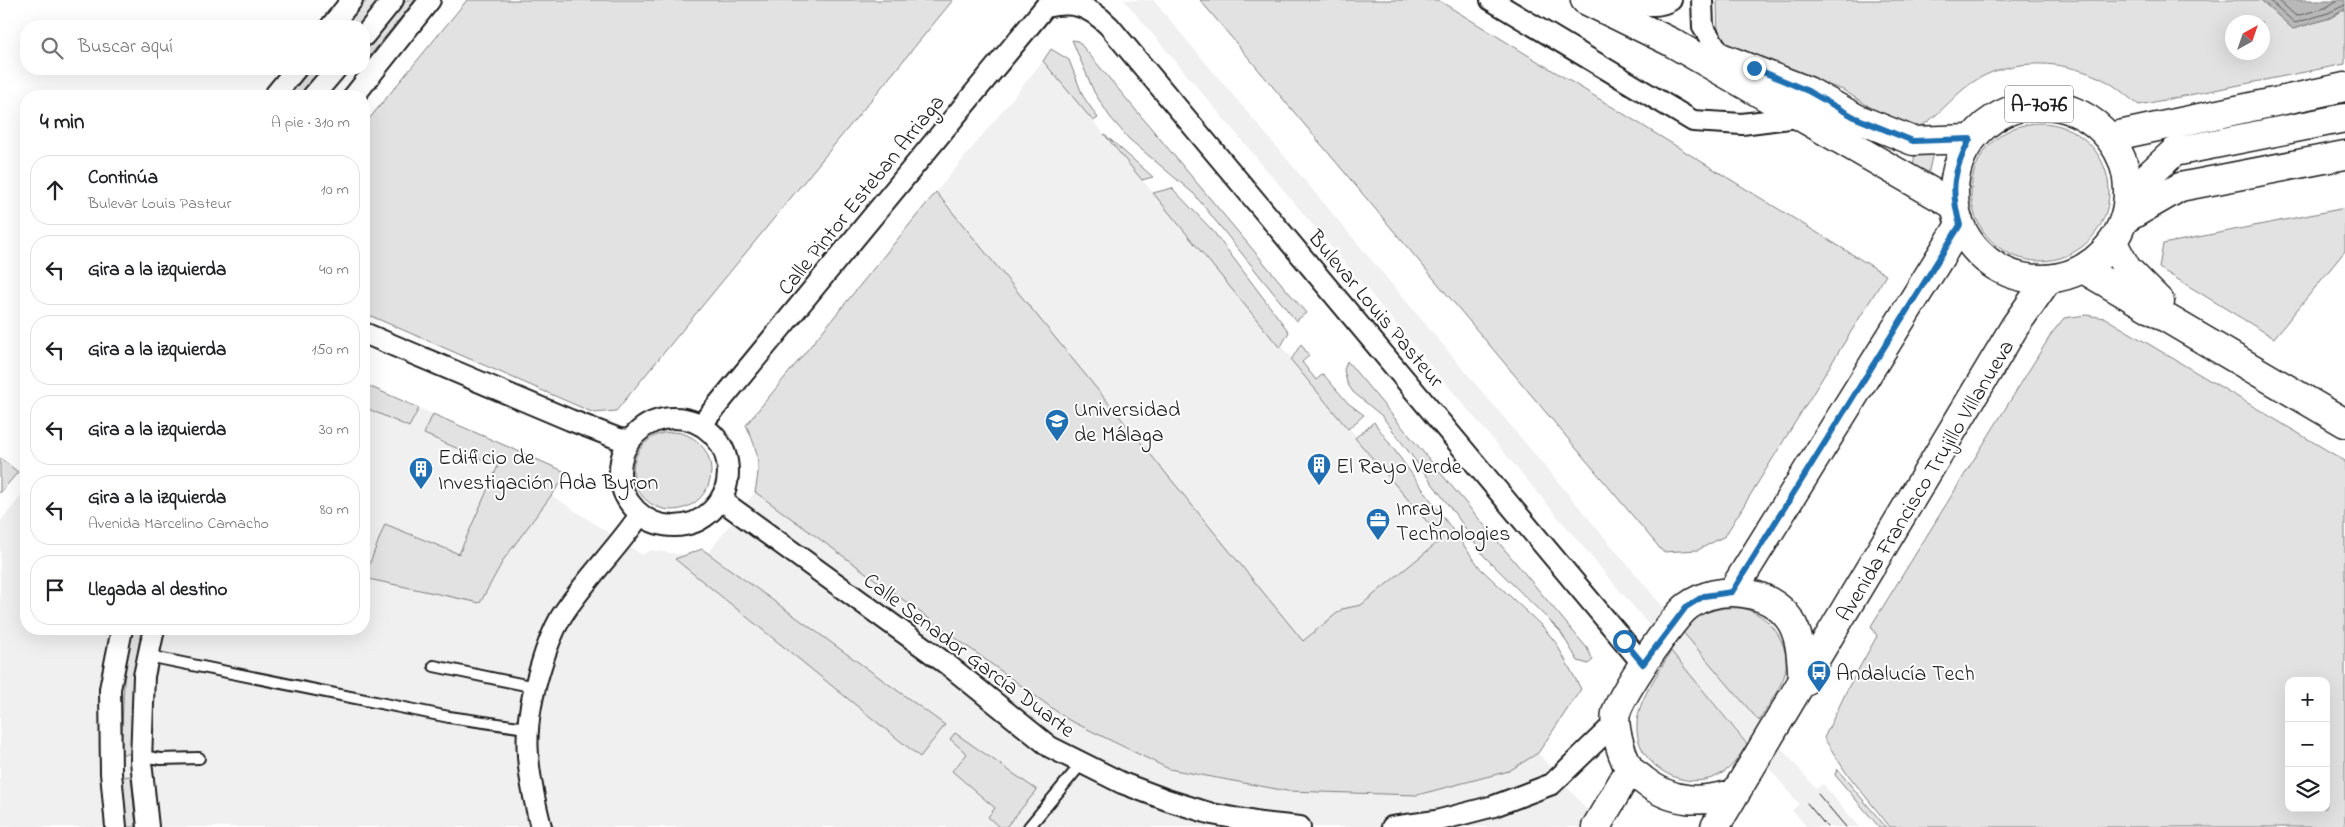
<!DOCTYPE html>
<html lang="es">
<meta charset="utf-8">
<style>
body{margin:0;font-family:"Indie Flower",sans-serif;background:#f2f2f2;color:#202124}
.controls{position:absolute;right:15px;bottom:15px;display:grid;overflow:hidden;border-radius:10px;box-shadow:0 5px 20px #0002}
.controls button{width:45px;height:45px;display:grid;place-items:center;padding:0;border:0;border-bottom:1px solid #e0e0e0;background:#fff;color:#202124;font:25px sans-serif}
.compass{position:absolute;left:2225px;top:15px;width:45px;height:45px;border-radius:50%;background:#fff;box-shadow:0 5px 20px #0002;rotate:40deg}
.stop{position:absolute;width:15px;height:15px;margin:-11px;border:4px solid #1f6fb2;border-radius:50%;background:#fff}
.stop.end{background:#1f6fb2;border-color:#fff;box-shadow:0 1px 5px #0008}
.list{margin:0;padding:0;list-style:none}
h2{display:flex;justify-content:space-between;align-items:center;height:65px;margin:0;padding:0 20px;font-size:21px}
h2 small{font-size:16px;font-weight:400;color:#757577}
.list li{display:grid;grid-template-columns:32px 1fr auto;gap:15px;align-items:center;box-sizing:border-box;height:70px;margin:0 10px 10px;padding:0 10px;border:1px solid #e0e0e0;border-radius:20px}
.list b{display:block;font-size:19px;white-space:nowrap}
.list p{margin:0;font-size:16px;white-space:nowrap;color:#757577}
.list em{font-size:16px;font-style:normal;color:#757577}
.icon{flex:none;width:28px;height:28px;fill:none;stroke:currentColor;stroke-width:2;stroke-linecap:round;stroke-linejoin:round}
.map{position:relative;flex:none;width:2345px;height:827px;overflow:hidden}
.search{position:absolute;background:#fff;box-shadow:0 5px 20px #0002;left:20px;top:20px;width:350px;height:55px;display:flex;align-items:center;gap:12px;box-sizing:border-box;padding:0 18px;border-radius:20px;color:#757577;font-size:19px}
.panel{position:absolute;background:#fff;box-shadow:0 5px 20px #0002;left:20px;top:90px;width:350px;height:545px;border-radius:20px}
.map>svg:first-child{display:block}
</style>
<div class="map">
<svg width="2345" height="827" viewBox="0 0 2345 827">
<rect width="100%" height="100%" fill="#fff"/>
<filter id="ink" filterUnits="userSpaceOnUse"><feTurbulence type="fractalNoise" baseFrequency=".02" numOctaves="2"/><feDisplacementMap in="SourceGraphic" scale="10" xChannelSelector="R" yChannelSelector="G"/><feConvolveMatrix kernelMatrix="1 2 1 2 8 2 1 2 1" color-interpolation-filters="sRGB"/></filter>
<g filter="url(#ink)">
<!-- built -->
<path fill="#f0f0f0" d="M1124,0H1153L1816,789L1823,784L1859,827H1807L1792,810L1799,804Z
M1043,61L1442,539L1572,704L1538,753L1602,827H0V522L26,490V629H364V384L568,473L551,495L642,555L651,550L684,555L702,549L709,552L755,492L759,474L757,447L746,425Z"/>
<!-- green -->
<path fill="#e2e2e2" stroke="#7f7f7f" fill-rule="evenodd" d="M367,0H380L358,26H345Z
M406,0H415L364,63V52Z
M467,0H953L616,411L594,413L364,313V125Z
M1200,0H1438L1886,275L1725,536L1698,550L1663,552Z
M1717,0H2261L2293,29L2330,18L2345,9V64L2139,105C2128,98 2119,88 2108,82C2066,59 2010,56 1970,84C1951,98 1938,117 1918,128L1897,124L1843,90L1729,49L1718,38ZM2232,22H2262V52H2232Z
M1072,40L1078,41L1306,313L1296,321L1194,194L1129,139L1110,117L1094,92Z
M1051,49L1069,60L1083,96L1098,118L1093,121L1043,61Z
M311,69H324L301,96H289Z
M1971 192a69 69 0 1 1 138 0a69 69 0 1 1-138 0Z
M1104,134L1153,177L1142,180Z
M1915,152H1933L1928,175L1913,168Z
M1172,188L1213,231L1289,332L1280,348L1153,193Z
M936,192L1303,641L1342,609L1361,605L1442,539L1355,438L1374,422L1481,569L1544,628L1556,643L1581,689L1538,753L1509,771L1417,795L1287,791L1169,769L1067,719L755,492C761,463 758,451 746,425Z
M2345,208V251L2274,338L2159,268L2163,244Z
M2086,315L2105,318L2345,461V827H1890L1845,771L1824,738L1848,688L1877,636L1871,626L2052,333L2064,318ZM2289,681H2326V808H2289Z
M1301,344L1309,356L1302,362L1316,380L1323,374L1348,403L1364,415L1348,429L1291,360Z
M1347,361L1587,648L1593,660L1588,664L1578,661L1560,631L1484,556L1461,522L1382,416L1353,392L1347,383L1344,370Z
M364,384L419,408L409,427L364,407Z
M433,414L568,473L504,559L480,603L364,578L385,524L459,554L498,466L424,434Z
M633 471a39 39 0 1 1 78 0a39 39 0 1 1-78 0Z
M0,458L18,472L0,493Z
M702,549L945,725L920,757L675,559Z
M1724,608C1732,608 1741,607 1748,610C1774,618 1793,650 1784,677C1778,692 1767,707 1759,721L1682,631L1702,613Z
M132,629H141L134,680L131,754H121L124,681Z
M1671,651L1747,744C1738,759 1730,772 1712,778C1678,790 1634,762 1637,724C1638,699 1659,673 1671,651Z
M955,733L1037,790L1006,827H999L988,817L995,808L952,771L967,754L950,739Z
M1837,769L1886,827H1879L1835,775Z
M131,776L136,827H126L121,777Z"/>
<!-- water -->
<path fill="#b8b8b8" stroke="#7a7a7a" d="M2261,0H2345V9L2330,18L2293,29Z"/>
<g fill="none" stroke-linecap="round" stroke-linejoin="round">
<!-- shore -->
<path stroke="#5a5a5a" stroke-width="1" d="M2269,0L2295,23L2328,13L2345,5
M2278,0L2296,16L2325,8L2338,0"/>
<defs>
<path id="lane" d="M148,656L449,717L526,728
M434,666L535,687
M141,756L161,759L199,758
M1029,827L1082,763"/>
<path id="street" d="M1491,0L1693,121L1742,124L1798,117
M1625,0C1640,4 1657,9 1671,0
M1702,0L1703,27L1723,58
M331,26L352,0
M364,36L393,0
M274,96L296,69
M313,96L336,69
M354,96L430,0
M364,333L570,420L619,439L630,440
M620 472a54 54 0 1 1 108 0a54 54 0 1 1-108 0Z
M701,425L1045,7C1073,1 1088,5 1109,26L1643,664
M723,496L728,505L948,665L1050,747L1122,783L1167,800L1212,814L1261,823L1300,827
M116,827L111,773L110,689L122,629
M148,827L141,761L144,676L154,629
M541,827C525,764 521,729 541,666C546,649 552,633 561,617C584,581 616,550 640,515
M1392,827L1436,821L1494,806L1552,784L1617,721"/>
<path id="secondary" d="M2110,137L2345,87
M2129,194L2174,152L2345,118
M2125,219L2180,187L2345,155
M2113,243L2127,269L2160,302
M2083,269L2345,423
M1732,592L1960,225
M1736,793C1701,803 1673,804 1643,780C1639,776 1632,773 1629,768C1622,756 1613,727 1616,713C1621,695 1673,616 1688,606C1718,584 1768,588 1790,620C1802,638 1801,662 1803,683
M1596,827L1630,769
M1715,827L2015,326L2048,279"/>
<path id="primary" d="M1585,0L1671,42L1954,205
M1718,56L1808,91L1856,118L1913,141L1970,139
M1954 192a87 87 0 1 1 174 0a87 87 0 1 1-174 0Z"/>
</defs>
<!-- lane casing -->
<use href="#lane" stroke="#1c1c1c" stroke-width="14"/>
<!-- street casing -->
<use href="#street" stroke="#1c1c1c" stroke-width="24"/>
<!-- secondary casing -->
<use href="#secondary" stroke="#1c1c1c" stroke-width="31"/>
<!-- primary casing -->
<use href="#primary" stroke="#1c1c1c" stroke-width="31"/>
<!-- lane -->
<use href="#lane" stroke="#fff" stroke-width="10"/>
<!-- street -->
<use href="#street" stroke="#fff" stroke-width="20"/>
<!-- secondary -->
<use href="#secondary" stroke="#fff" stroke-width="28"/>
<!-- primary -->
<use href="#primary" stroke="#fff" stroke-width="28"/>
<!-- tram -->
<path stroke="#1c1c1c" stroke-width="1" d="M1818,794L1846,827
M1807,803L1827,827"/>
</g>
</g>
<g fill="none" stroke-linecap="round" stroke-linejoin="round" filter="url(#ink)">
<!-- route -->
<path stroke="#1f6fb2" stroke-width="6" d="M1624,641L1643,664L1686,607L1704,596L1732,592L1960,225C1950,190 1953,171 1970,139L1913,141L1856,118L1808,91L1754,68"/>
</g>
<!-- icons -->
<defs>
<symbol id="university-pin" viewBox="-11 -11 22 30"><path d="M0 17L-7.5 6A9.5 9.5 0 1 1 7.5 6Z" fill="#1f6fb2" stroke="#fff"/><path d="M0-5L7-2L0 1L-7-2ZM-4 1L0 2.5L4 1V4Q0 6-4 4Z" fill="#fff"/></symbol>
<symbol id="building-pin" viewBox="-11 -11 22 30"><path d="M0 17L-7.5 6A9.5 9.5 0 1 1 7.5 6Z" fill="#1f6fb2" stroke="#fff"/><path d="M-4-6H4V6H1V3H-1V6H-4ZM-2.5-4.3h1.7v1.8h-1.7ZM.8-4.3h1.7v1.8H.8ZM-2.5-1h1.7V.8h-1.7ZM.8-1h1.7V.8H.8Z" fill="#fff"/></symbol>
<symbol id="office-pin" viewBox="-11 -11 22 30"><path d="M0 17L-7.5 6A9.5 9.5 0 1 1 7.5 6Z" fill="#1f6fb2" stroke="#fff"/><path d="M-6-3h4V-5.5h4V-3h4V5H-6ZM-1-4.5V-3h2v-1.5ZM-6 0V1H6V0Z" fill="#fff"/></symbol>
<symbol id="bus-pin" viewBox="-11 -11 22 30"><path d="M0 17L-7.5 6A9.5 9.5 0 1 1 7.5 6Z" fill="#1f6fb2" stroke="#fff"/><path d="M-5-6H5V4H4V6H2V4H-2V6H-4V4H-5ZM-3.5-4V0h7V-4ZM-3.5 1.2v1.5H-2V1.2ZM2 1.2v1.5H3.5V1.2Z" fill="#fff"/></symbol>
</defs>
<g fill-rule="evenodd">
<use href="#university-pin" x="1043" y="407" width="28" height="38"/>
<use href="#building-pin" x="1305" y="451" width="28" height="38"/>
<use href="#building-pin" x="407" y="455" width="28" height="38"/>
<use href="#office-pin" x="1364" y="506" width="28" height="38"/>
<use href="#bus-pin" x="1805" y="658" width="28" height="38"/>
</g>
<g text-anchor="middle" stroke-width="4" stroke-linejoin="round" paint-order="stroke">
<!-- shield labels -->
<rect fill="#fff" stroke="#606060" stroke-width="1" x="2005" y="85.5" width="68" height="37" rx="4"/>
<g font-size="21" font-weight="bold" fill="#1c1c1c">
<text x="2039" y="111">A-7076</text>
</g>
<!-- street labels -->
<g font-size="22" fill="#1c1c1c" stroke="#fff">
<text transform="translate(860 194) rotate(-51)" y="8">Calle Pintor Esteban Arriaga</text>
<text transform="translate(1377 308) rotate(50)" y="8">Bulevar Louis Pasteur</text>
<text transform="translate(1924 480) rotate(-59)" y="8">Avenida Francisco Trujillo Villanueva</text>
<text transform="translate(970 654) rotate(37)" y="8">Calle Senador García Duarte</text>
</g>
<!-- poi labels -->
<g font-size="22" fill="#1c1c1c" stroke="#fff" text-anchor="start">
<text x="1074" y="416">Universidad<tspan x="1074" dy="25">de Málaga</tspan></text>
<text x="438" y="464">Edificio de<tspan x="438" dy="25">Investigación Ada Byron</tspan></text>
<text x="1336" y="473">El Rayo Verde</text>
<text x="1396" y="515">Inray<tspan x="1396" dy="25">Technologies</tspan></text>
<text x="1836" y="680">Andalucía Tech</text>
</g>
</g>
</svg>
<div class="controls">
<button>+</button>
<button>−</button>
<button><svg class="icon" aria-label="layers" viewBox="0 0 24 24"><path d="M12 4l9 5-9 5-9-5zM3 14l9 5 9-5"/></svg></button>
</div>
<svg class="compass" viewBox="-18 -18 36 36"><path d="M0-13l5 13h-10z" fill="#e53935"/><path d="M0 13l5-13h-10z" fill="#757577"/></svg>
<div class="stop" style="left:1624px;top:641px"></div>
<div class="stop end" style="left:1754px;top:68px"></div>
<div class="search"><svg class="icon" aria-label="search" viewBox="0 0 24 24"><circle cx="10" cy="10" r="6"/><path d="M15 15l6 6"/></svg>Buscar aquí</div>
<section class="panel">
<h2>4 min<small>A pie · 310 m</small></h2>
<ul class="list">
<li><svg class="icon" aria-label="ahead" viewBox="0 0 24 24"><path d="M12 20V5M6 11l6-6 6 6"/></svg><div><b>Continúa</b><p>Bulevar Louis Pasteur</p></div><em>10 m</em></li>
<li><svg class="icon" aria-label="left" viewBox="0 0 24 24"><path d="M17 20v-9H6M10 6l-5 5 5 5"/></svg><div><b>Gira a la izquierda</b></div><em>40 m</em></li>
<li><svg class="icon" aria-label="left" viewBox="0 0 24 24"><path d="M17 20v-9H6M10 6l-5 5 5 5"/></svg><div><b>Gira a la izquierda</b></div><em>150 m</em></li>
<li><svg class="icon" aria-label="left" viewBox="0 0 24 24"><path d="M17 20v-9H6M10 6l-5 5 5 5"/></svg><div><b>Gira a la izquierda</b></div><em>30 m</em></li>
<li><svg class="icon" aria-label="left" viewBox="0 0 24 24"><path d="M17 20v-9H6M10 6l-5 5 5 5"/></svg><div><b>Gira a la izquierda</b><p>Avenida Marcelino Camacho</p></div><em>80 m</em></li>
<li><svg class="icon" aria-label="arrive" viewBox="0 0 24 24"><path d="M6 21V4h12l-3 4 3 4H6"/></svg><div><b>Llegada al destino</b></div></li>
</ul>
</section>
</div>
